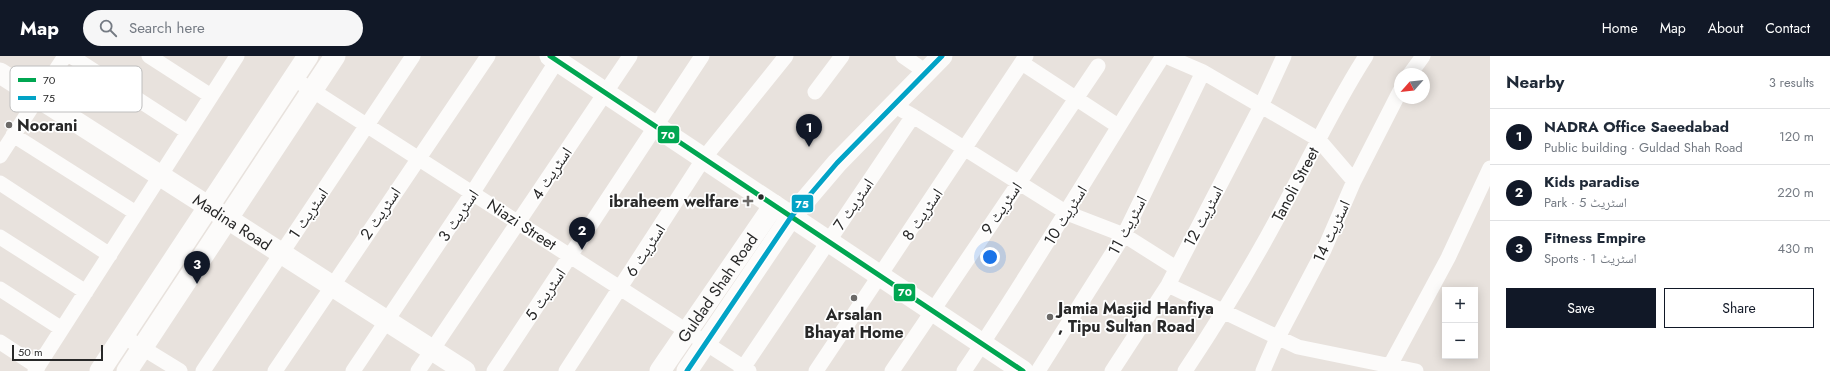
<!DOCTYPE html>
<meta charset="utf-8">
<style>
body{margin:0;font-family:Jost,"Noto Naskh Arabic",sans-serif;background:#f6f6f7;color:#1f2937}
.controls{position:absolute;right:12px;bottom:12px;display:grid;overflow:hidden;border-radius:0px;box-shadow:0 2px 10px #0003}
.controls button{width:36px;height:36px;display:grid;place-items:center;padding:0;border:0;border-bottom:1px solid #e0e1e3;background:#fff;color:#1f2937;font:20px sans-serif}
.compass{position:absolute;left:1394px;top:12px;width:36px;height:36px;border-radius:50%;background:#fff;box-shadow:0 2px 10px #0003;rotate:243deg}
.scale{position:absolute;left:12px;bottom:10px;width:91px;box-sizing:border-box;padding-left:4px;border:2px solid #282828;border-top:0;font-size:11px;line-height:14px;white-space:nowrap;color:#282828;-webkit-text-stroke:3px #fff;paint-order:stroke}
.you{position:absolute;left:990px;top:201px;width:14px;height:14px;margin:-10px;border:3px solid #fff;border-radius:50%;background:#1a73e8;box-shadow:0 0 0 6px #1a73e833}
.badge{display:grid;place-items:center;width:26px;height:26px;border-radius:50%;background:#111827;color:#fff;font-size:13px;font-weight:700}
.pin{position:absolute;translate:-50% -33px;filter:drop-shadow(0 1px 2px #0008)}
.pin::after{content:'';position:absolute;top:21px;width:14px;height:12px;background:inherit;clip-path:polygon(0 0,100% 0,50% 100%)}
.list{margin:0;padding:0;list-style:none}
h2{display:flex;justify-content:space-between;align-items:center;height:52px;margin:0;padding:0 16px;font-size:17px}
h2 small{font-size:13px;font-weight:400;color:#747a83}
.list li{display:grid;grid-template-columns:26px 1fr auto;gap:12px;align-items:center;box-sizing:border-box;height:56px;padding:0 16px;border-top:1px solid #e0e1e3}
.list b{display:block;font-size:15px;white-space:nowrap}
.list p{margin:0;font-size:13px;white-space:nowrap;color:#747a83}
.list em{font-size:13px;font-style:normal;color:#747a83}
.actions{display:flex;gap:8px;padding:12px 16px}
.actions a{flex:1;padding:9px 0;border:1px solid #111827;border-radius:0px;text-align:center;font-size:14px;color:#111827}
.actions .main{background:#111827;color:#fff}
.icon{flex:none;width:22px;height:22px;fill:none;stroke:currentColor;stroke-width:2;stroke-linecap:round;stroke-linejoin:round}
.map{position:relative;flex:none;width:1490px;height:315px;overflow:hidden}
header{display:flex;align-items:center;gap:24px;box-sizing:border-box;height:56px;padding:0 20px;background:#111827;color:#fff}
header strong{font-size:19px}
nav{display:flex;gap:22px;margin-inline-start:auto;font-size:14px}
.search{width:280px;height:36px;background:#f6f6f7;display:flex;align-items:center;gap:10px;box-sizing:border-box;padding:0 14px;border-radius:22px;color:#747a83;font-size:15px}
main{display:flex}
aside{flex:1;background:#fff}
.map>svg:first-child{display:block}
</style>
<header>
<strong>Map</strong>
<div class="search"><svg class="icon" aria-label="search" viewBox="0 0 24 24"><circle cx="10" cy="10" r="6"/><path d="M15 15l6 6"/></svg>Search here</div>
<nav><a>Home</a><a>Map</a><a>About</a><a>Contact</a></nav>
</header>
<main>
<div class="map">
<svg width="1490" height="315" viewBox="0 0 1490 315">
<rect width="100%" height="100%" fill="#e8e2dd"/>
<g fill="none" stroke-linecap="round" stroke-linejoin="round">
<!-- street -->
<path stroke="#fcfbfa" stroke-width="15" d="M71,0L188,76
M149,0L211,40
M903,0L926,16
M1166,0L1203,16L1318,83L1354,125
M1022,7L1118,70
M1410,18L1423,0
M293,22L749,315
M815,36L842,0
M913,60L1067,157L1124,179L1176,212
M13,79L136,157
M0,100L65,0
M0,127L110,199
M0,181L86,236
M1168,229L1298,291L1416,315
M0,233L62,273
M123,280L180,315
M0,286L38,311
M35,315L237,0
M203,315L413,0
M275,315L488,0
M353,315L473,136L560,0
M418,315L630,0
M494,315L702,0
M566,315L704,102L786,0
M741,315L913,60L893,49
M816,315L1026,0
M892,315L1098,10
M964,315C1034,212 1096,105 1163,0
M1038,315L1124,179L1203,16
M1112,315L1168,229L1261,50L1284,0
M1185,315C1219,264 1250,213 1279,159C1308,106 1333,51 1366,0
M1263,315L1275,287L1324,194L1354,125L1400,35
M1387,315L1448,202L1490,112"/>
<!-- secondary -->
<g stroke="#fcfbfa" stroke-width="21">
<path d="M550,0L1023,315"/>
<path id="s1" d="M0,17L465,315"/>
<path d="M100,315L308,0"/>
<path d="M127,315L335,0"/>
<path id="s2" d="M660,315L774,149"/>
<path d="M687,315L791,161L837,107L942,0"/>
</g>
<defs>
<path id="bus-1" d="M550,0L1023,315"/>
<path id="bus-2" d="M687,315L791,161L837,107L942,0"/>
</defs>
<!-- bus-1 casing -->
<use href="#bus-1" stroke="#fff" stroke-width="8"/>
<!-- bus-2 casing -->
<use href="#bus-2" stroke="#fff" stroke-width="8"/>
<!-- bus-1 -->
<use href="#bus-1" stroke="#00a651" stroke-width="5"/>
<!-- bus-2 -->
<use href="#bus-2" stroke="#02a3c6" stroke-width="5"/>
</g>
<!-- markers -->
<g fill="#6b6967" stroke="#fff" stroke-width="1.5">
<circle cx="9" cy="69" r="4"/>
<path d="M746 139h4v4h4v4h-4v4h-4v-4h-4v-4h4z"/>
<circle cx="854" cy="242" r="4"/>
<circle cx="1050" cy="261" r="4"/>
</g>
<circle fill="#282828" stroke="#fff" stroke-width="1.5" cx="761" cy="141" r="3.5"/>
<g text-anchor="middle" stroke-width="3.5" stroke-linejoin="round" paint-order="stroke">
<!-- poi labels -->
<g font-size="16" font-weight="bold" fill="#282828" stroke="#fff" text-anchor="start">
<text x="17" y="75">Noorani</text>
<text x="739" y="151" text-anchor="end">ibraheem welfare</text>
<text x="1058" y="258">Jamia Masjid Hanfiya<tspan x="1058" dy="18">, Tipu Sultan Road</tspan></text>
<text x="854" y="264" text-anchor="middle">Arsalan<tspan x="854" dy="18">Bhayat Home</tspan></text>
</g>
<!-- street labels -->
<g font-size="16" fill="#282828" stroke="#fff">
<text transform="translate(551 117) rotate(-56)" y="6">اسٹریٹ 4</text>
<text transform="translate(1295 128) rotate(-62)" y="6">Tanoli Street</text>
<text transform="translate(853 148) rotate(-56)" y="6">اسٹریٹ 7</text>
<text transform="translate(1001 152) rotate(-56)" y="6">اسٹریٹ 9</text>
<text transform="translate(308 157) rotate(-56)" y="6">اسٹریٹ 1</text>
<text transform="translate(380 157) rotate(-56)" y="6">اسٹریٹ 2</text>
<text transform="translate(922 158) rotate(-56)" y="6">اسٹریٹ 8</text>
<text transform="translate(458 159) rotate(-56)" y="6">اسٹریٹ 3</text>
<text transform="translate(1065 159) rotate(-58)" y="6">اسٹریٹ 10</text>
<text transform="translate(1203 160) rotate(-62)" y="6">اسٹریٹ 12</text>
<text dy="6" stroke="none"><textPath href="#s1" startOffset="276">Madina Road</textPath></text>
<text transform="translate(522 168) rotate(33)" y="6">Niazi Street</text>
<text transform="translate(1127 169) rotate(-62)" y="6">اسٹریٹ 11</text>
<text transform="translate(1331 175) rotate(-65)" y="6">اسٹریٹ 14</text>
<text transform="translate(645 194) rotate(-57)" y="6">اسٹریٹ 6</text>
<text dy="6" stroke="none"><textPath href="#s2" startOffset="101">Guldad Shah Road</textPath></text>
<text transform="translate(545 238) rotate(-56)" y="6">اسٹریٹ 5</text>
</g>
</g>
<!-- legend -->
<rect x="10" y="10" width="132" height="46" rx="6" fill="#fff" stroke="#bebebe" stroke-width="1"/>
<rect x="18" y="22" width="18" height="4" fill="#00a651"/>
<rect x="18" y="40" width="18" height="4" fill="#02a3c6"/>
<g font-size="11" fill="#282828">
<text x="43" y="28">70</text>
<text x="43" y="46">75</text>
</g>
<g stroke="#fff" stroke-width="1.5">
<rect x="657" y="69" width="23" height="19" rx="4" fill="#00a651"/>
<rect x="791" y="138" width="23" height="19" rx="4" fill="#02a3c6"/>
<rect x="893" y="227" width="23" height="19" rx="4" fill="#00a651"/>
</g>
<g font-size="11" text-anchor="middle" font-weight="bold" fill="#fff">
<text x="668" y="83">70</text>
<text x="802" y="152">75</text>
<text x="905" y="240">70</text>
</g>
</svg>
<div class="controls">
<button>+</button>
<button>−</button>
</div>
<svg class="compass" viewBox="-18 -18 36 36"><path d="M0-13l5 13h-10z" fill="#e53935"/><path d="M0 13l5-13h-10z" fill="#747a83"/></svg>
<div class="scale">50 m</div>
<div class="you"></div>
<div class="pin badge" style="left:809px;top:91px">1</div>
<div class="pin badge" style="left:582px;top:194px">2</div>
<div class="pin badge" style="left:197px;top:228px">3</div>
</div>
<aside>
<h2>Nearby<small>3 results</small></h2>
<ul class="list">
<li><span class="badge">1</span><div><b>NADRA Office Saeedabad</b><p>Public building · Guldad Shah Road</p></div><em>120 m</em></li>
<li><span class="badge">2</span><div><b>Kids paradise</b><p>Park · اسٹریٹ 5</p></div><em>220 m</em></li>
<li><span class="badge">3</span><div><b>Fitness Empire</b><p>Sports · اسٹریٹ 1</p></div><em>430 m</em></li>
</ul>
<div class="actions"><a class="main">Save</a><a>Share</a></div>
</aside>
</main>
